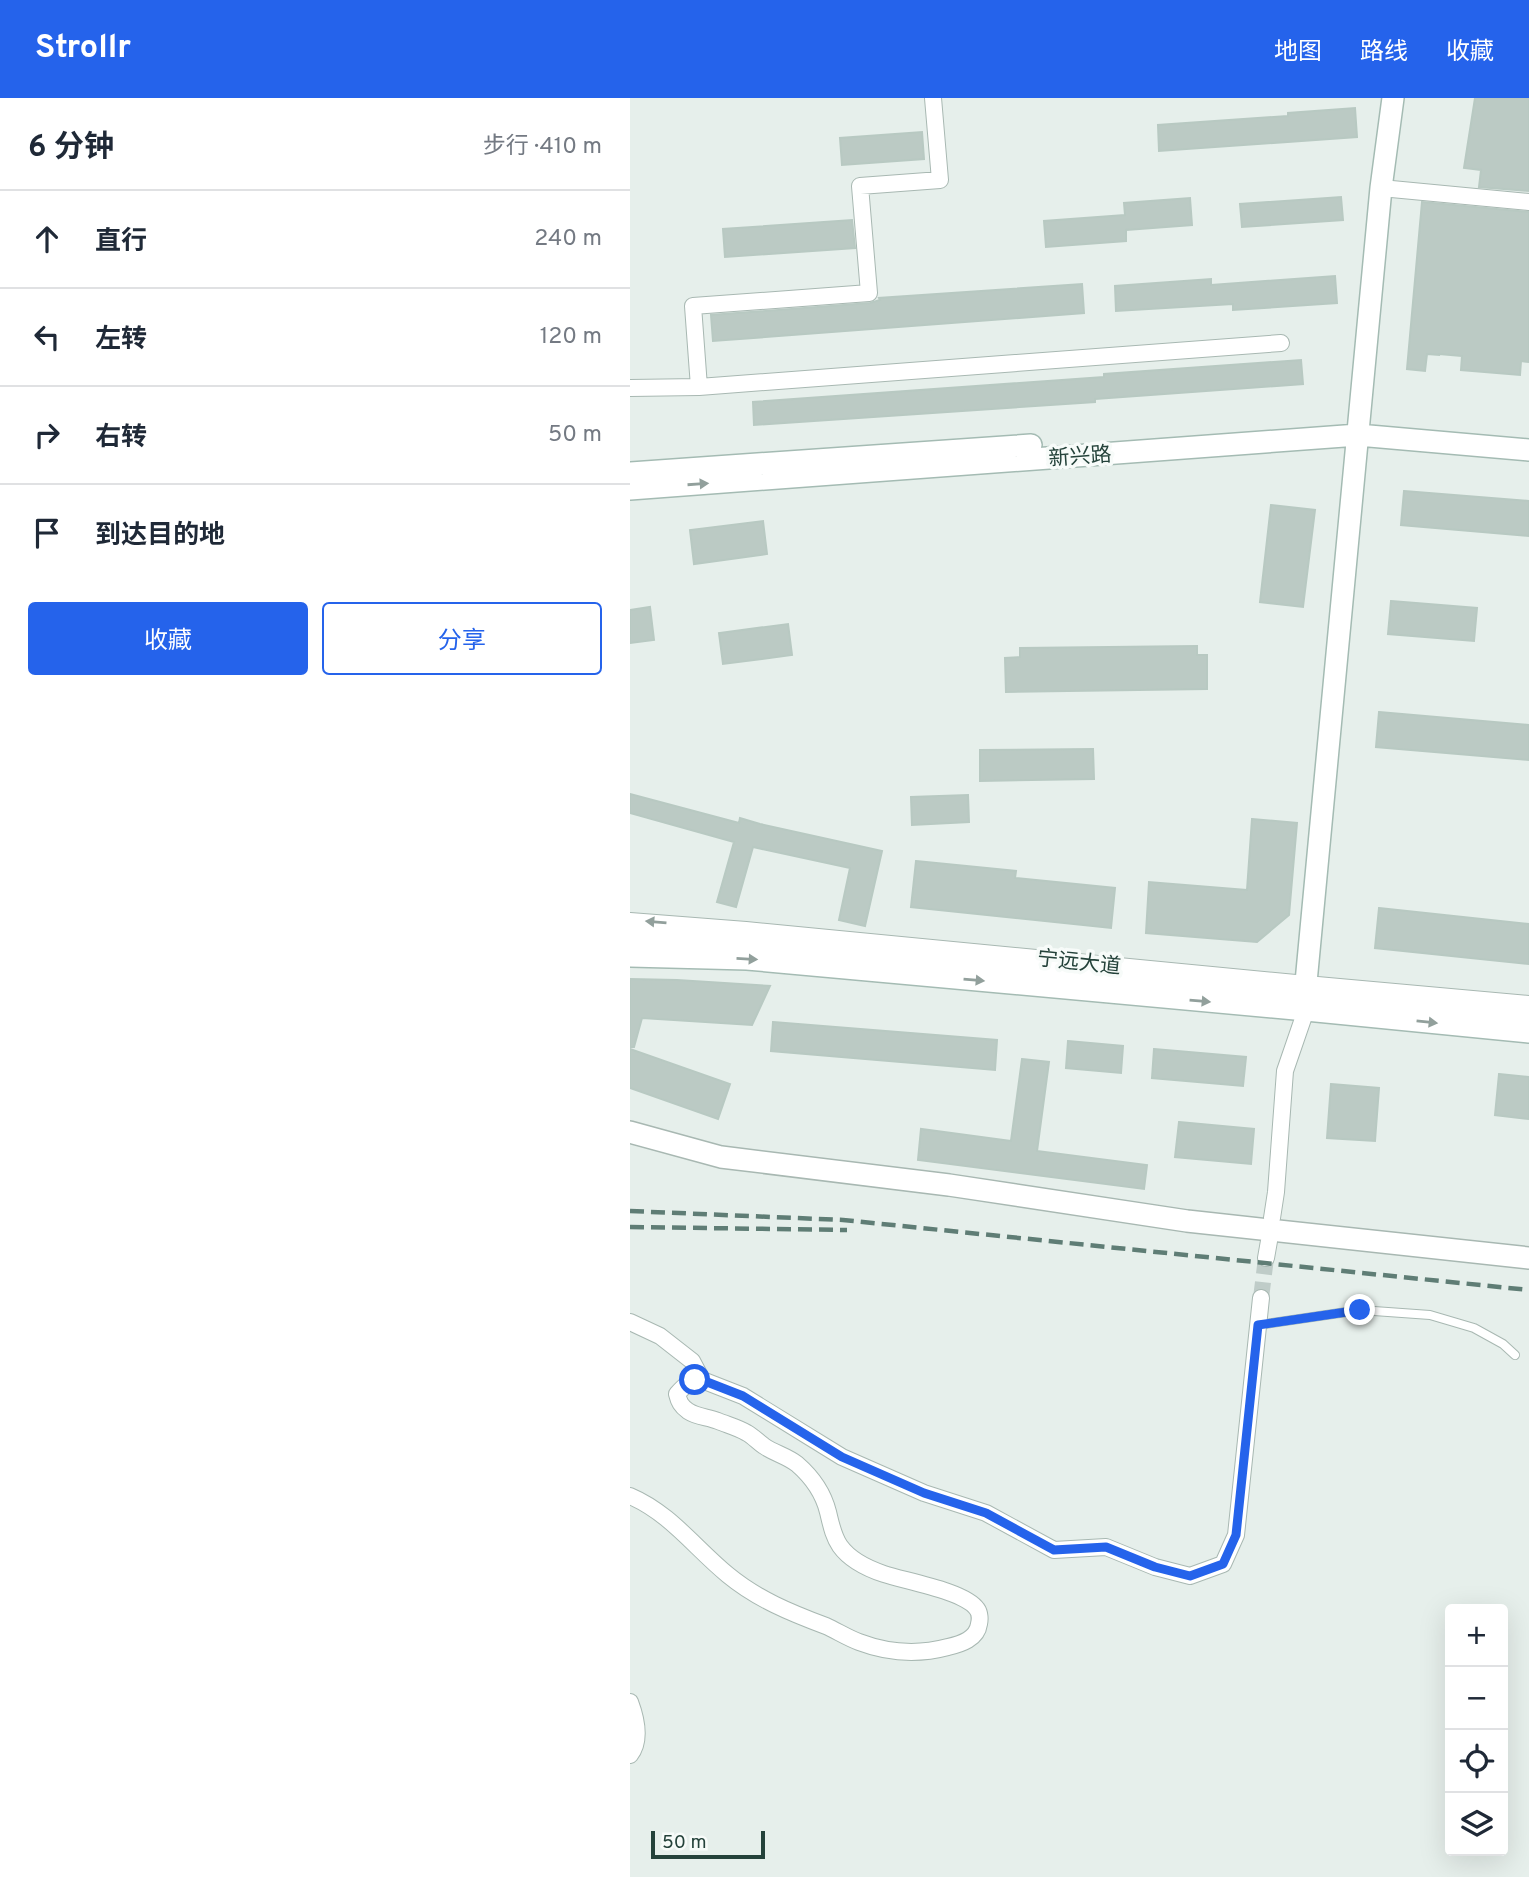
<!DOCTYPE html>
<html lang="zh">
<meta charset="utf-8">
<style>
body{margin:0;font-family:Overpass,"Noto Sans SC",sans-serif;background:#f6f6f7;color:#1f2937}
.controls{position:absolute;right:21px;bottom:21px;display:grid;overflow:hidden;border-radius:7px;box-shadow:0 7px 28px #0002}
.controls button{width:63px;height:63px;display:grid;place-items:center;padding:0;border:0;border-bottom:2px solid #e0e1e3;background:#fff;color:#1f2937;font:35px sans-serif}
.scale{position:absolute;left:21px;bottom:18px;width:114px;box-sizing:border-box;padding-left:7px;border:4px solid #24423a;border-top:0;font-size:19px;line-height:24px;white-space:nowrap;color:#24423a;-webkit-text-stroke:5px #f7fbf9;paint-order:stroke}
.stop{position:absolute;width:21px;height:21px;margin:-16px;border:5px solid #2563eb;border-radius:50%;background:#fff}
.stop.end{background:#2563eb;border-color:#fff;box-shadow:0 2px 7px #0008}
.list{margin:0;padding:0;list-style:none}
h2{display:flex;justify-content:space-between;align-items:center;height:91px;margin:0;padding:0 28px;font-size:30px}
h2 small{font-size:23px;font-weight:400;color:#747a83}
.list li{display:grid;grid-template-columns:46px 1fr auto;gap:21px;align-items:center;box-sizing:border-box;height:98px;padding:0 28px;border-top:2px solid #e0e1e3}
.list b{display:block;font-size:26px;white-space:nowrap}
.list em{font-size:23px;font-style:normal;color:#747a83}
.actions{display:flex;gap:14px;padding:21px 28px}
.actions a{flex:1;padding:16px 0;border:2px solid #2563eb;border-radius:7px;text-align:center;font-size:24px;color:#2563eb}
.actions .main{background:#2563eb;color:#fff}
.icon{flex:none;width:38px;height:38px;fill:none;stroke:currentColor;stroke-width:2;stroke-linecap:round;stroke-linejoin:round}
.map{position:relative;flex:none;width:899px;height:1779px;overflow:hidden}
header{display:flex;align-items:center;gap:42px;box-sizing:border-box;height:98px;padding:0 35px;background:#2563eb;color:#fff}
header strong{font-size:33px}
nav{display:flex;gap:38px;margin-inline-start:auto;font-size:24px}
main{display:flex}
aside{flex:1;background:#fff}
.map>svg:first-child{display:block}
</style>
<header>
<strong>Strollr</strong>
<nav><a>地图</a><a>路线</a><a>收藏</a></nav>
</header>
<main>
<aside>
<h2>6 分钟<small>步行 · 410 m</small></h2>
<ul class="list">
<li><svg class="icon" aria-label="ahead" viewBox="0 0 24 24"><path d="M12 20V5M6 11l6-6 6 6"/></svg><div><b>直行</b></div><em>240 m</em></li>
<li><svg class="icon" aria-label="left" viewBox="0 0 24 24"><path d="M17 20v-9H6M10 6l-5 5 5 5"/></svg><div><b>左转</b></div><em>120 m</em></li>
<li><svg class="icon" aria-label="right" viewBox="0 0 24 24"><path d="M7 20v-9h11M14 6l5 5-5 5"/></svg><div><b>右转</b></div><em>50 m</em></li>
<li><svg class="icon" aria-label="arrive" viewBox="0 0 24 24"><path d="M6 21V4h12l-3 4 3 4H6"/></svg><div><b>到达目的地</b></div></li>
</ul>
<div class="actions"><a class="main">收藏</a><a>分享</a></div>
</aside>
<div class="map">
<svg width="899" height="1779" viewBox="0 0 899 1779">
<rect width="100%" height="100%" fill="#e6efeb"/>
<!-- building -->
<path fill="#bbcac4" stroke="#b8c9c2" stroke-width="2" d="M845,0H899V93L849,89L851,72L834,70Z
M725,10L727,39L529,53L528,27L658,18V15Z
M292,34L294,61L212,67L210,40Z
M711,99L713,122L612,129L610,106Z
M560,100L562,127L496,132V143L416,149L414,123L495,117L494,105Z
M792,104L899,114V264L891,263L890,277L831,272L832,258L809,256V257L797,256L795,273L777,271Z
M222,122L225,150L95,159L93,131Z
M705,178L707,205L603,212V206L486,213L485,188L581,181V187Z
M452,186L454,215L83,243L81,217L240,205L250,202L249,200Z
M671,262L673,286L465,301V304L124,327L123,304L474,279V276Z
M774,393L899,403V438L771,427Z
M641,407L685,412L673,509L630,504Z
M133,423L137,456L64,466L60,432Z
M761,503L847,510L844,543L758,536Z
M20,509L24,542L0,545V512Z
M158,526L162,557L93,566L89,535Z
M567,548V557H577V591L376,594L375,560L390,559V550Z
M749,614L899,627V662L746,649Z
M463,651L464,681L350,683V652Z
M0,696L109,725L110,720L130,726L252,753L235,828L209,822L220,770L123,749L106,809L87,804L104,744L0,715Z
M338,697L339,724L282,727L281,699Z
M622,721L667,725L659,817L627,844L516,835L519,784L617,792Z
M286,763L386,773L385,780L485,790L481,830L281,809Z
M749,810L899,826V866L745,850Z
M0,881L47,882L140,888L122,927L12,920L4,949H0Z
M143,924L367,942L365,972L141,953Z
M438,943L493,948L491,975L436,970Z
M0,951L100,986L88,1021L0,990Z
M524,951L616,959L613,988L522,980Z
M392,961L419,964L407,1053L517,1067L514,1091L288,1062L291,1031L381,1043Z
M869,976L899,979V1021L865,1017Z
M701,986L749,990L745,1043L697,1040Z
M549,1024L624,1031L621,1066L545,1059Z"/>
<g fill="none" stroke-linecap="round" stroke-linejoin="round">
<!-- minor-tunnel -->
<path stroke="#bfccc8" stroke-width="16" stroke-dasharray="16 8" stroke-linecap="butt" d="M631,1200L636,1160"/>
<defs>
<path id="service" d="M628,1227L730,1212L800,1217L844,1230L873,1246L885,1257"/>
<path id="minor" d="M751,90L899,104
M69,289L63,208L239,195L230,88L310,82L303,0
M0,290L69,289L651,245
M0,823L116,832L676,886L899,906
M642,1120L646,1094L655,973L676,912
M636,1160L639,1143
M0,1224L30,1238L62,1263L72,1282
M0,1398C40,1415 65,1450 98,1477C127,1501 161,1515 196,1528C207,1533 218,1540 229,1544C258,1555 288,1557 318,1549C331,1546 347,1541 349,1526C350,1522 350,1515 347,1511C335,1493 275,1483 254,1476C239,1471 220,1462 210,1448C203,1438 201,1426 198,1414C193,1394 182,1379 167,1366C157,1358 144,1355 134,1348C128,1344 124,1339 117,1335C109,1330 98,1327 88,1323C78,1319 67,1319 58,1313C51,1308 49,1304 47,1296C54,1288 60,1282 72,1282L113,1298L212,1359L294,1395L356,1415L424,1452L476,1449L525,1469L560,1478L593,1466L606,1437L631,1200
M0,1604C6,1620 11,1643 0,1657"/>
<path id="tertiary" d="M0,1034L91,1059L319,1087L557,1123L899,1160"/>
<path id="secondary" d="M0,375L401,347
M0,391L728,337L899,352
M0,838L121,843L413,873L899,917
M0,858L117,861L676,912L899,934
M676,912L675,895L751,90L763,0"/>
</defs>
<!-- service casing -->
<use href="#service" stroke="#a8b8b2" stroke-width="10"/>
<!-- minor casing -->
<use href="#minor" stroke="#a8b8b2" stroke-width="18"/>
<!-- tertiary casing -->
<use href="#tertiary" stroke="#a8b8b2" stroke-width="24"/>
<!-- secondary casing -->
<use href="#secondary" stroke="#a4bbb3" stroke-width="24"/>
<!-- service -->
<use href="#service" stroke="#fff" stroke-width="8"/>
<!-- minor -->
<use href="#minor" stroke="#fff" stroke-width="16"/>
<!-- tertiary -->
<use href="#tertiary" stroke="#fff" stroke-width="21"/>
<!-- secondary -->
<use href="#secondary" stroke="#fff" stroke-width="21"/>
<!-- rail -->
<path stroke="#5f7d75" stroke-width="4.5" stroke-dasharray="14 7" stroke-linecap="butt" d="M0,1113L213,1122L899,1192
M0,1129L217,1132"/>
</g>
<!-- one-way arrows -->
<defs><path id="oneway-solid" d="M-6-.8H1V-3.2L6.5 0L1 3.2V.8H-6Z" transform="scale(1.75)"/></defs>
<g fill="#92a09c">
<use href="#oneway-solid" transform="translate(68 386) rotate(-4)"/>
<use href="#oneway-solid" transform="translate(26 824) rotate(-175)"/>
<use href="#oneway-solid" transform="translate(117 861) rotate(3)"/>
<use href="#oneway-solid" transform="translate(344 882) rotate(5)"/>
<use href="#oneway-solid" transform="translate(570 903) rotate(5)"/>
<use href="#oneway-solid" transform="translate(797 924) rotate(6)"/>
</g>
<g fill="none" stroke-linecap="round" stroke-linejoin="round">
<!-- route -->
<path stroke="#2563eb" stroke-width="9" d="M65,1282H72L113,1298L212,1359L294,1395L356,1415L424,1452L476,1449L525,1469L560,1478L593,1466L606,1437L628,1227L730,1212"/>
</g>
<g text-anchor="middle" stroke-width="7" stroke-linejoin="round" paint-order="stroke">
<!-- street labels -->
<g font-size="21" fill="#24423a" stroke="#f7fbf9">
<text transform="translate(450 358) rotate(-4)" y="7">新兴路</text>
<text transform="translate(449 864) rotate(6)" y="7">宁远大道</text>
</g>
</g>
</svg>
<div class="controls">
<button>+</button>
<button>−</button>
<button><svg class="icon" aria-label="locate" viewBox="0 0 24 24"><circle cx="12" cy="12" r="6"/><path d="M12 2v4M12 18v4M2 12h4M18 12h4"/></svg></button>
<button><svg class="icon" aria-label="layers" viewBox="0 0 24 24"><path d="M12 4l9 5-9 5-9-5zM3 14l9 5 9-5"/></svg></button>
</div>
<div class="scale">50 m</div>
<div class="stop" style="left:65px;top:1282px"></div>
<div class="stop end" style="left:730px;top:1212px"></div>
</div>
</main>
